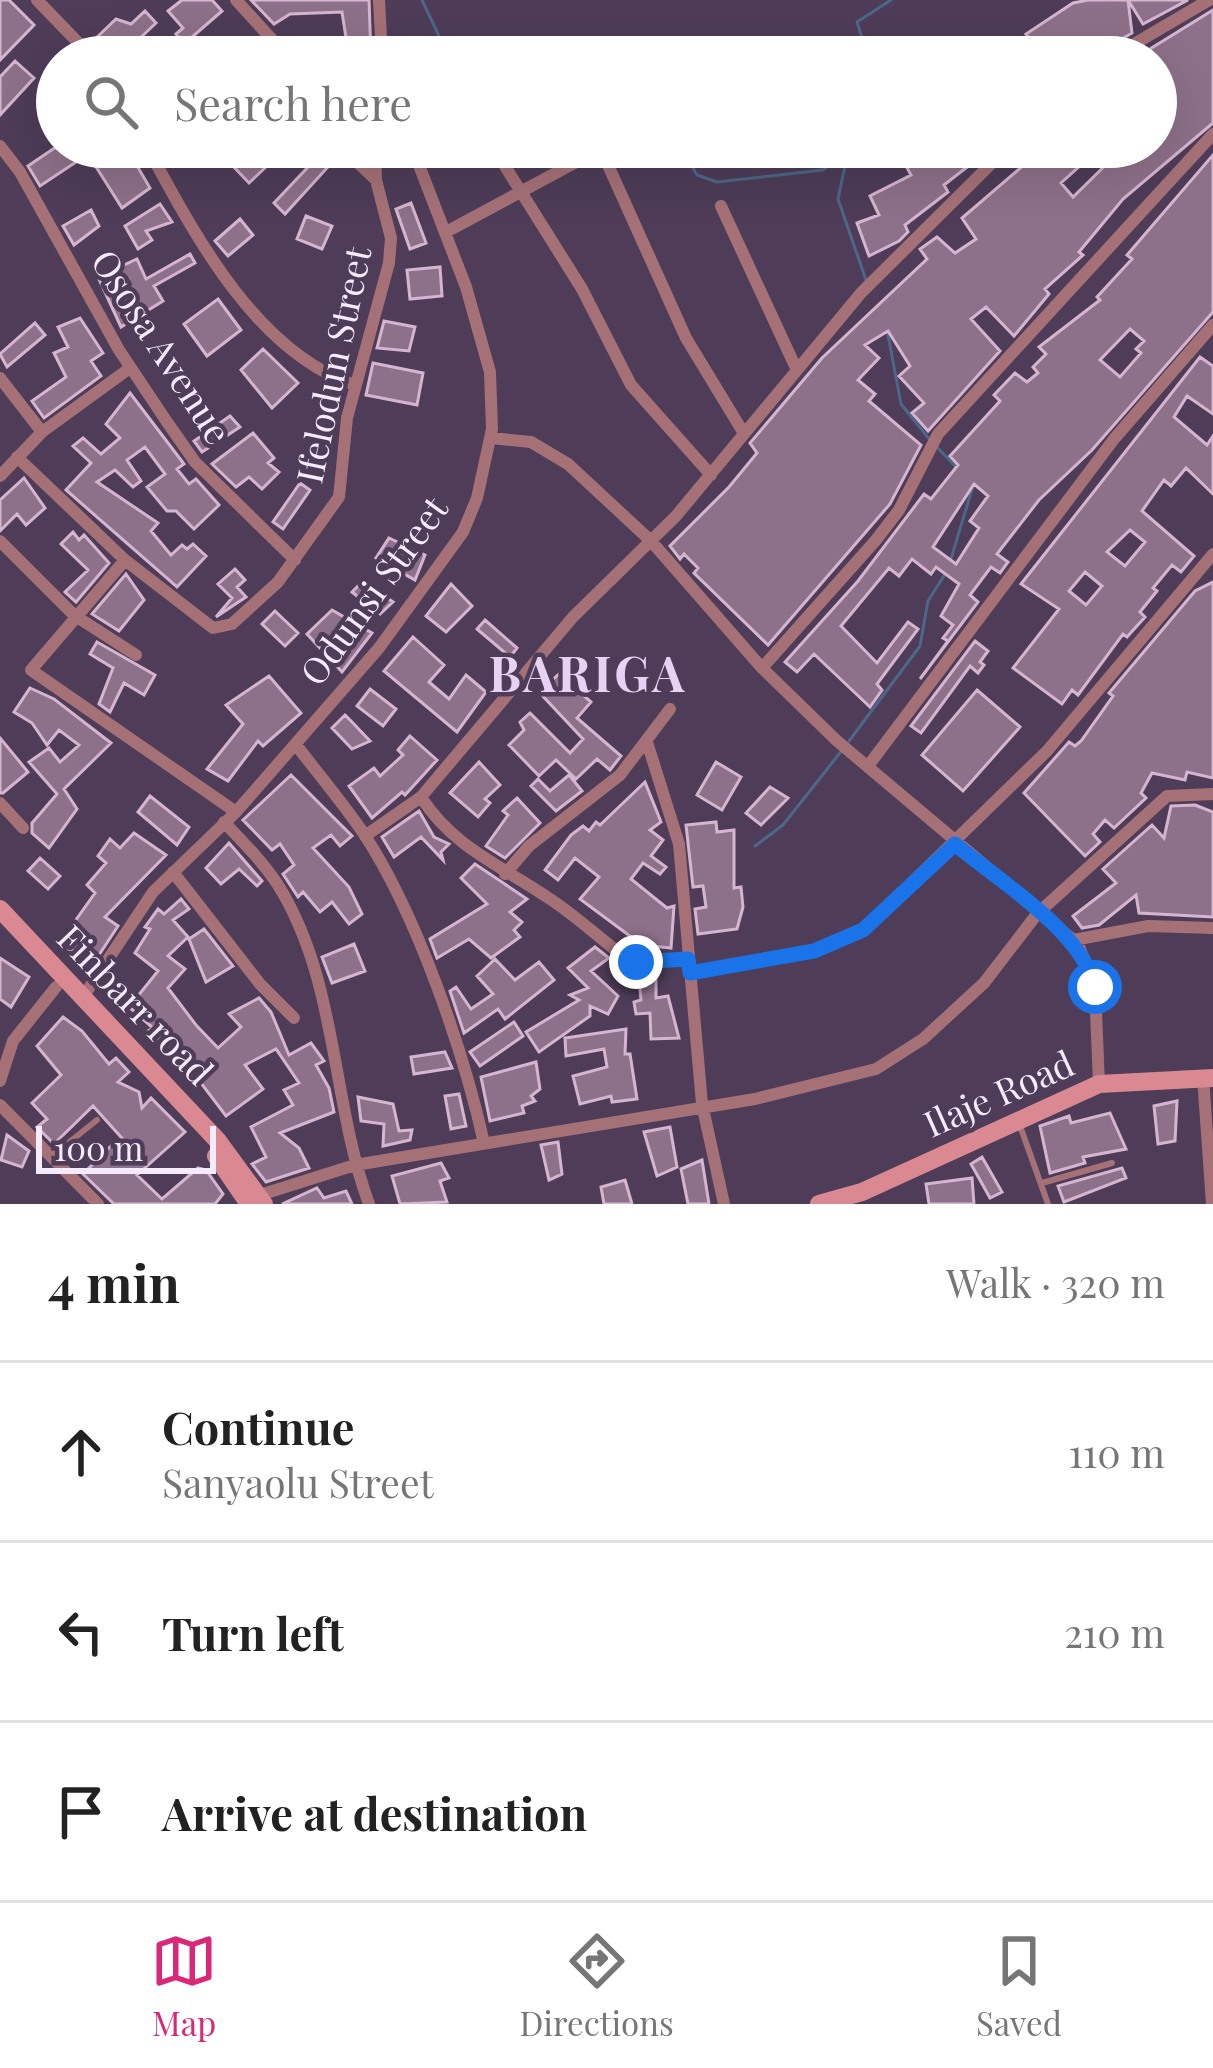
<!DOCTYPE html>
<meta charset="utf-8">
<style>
body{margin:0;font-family:"Playfair Display",serif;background:#f2f2f2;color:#222}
.scale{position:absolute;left:36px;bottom:30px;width:180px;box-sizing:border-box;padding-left:12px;border:6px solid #f5ebfc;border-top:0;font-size:33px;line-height:42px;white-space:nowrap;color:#f5ebfc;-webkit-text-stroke:9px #4e3c58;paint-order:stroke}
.stop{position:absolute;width:36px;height:36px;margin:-27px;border:9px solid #1a73e8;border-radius:50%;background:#fff}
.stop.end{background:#1a73e8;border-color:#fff;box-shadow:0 3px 12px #0008}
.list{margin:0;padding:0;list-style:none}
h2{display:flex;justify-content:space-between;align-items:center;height:156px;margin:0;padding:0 48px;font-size:51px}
h2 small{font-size:39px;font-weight:400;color:#767676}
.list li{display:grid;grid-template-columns:78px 1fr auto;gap:36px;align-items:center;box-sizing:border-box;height:180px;padding:0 48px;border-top:3px solid #e0e0e0}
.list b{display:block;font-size:45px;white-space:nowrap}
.list p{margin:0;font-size:39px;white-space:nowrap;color:#767676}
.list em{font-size:39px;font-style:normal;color:#767676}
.icon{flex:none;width:66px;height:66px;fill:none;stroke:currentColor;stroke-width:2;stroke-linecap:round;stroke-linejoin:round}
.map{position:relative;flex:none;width:1213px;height:1204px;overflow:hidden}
.search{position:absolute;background:#fff;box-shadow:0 12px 48px #0002;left:36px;right:36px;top:36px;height:132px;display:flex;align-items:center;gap:30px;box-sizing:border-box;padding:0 42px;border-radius:66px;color:#767676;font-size:45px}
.sheet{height:696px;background:#fff}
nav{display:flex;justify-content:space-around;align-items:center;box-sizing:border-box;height:168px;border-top:3px solid #e0e0e0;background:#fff;font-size:33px;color:#767676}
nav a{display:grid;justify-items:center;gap:6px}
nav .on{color:#db2777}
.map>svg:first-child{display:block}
</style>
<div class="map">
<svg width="1213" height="1204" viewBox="0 0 1213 1204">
<rect width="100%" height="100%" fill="#4e3c58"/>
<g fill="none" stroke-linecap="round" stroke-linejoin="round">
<!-- stream -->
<path stroke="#4c6789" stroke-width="3" d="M422,0L449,57
M868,57L857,22L891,0
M681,147L697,175L717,182L823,170L845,152
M849,147L838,199L867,283
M887,330L901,404L930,440
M937,447L955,466
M950,562L973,486
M849,741L920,646L928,601L947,571
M755,846L783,825L843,749"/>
</g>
<!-- building -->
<path fill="#8d7089" stroke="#d5b5cf" stroke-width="3" fill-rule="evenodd" d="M0,0H9L34,25L0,60Z
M182,0H212L222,11L184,44L176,34L183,28L168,11Z
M251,0H369L371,57H349L342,12L290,14L274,24Z
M1088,0H1128L1132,33L1091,57H1012L1032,42L1026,34L1073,3Z
M1128,0H1188L1143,24Z
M1213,10V123L1123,199L1079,252L1083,255L1045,289L1049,294L1014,336L986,307L971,319L1000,351L928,431L912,413L924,403L899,376L910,366L888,331L865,345L879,358L858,380L875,394L869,401L921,445L890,504L768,645L694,573L698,568L684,554L680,559L670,546L729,487L757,453L750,443L822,358L927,259L920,249L937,237L955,253L976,239L962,218L1039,152L1035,147H1065L1064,156L1072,162L1089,147H1101L1061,183L1073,197L1124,147H1156V57H1137Z
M145,11L156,23L120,57H106L92,42L116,19L131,24Z
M15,61L34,78L0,115V77Z
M56,147H126L150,188L122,208L88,154L40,186L28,166Z
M249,147H287L249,183L231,164Z
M307,147H330L337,157L285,214L274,203L309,166L298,156Z
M933,147H993L944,185L948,192L905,225L908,232L899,241L869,256L857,223L879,215L870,196L911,175L905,164Z
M1213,155V312L1092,450L1039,500L997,554L1008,562L1000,573L991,567L970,595L978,602L920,679L948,641L943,638L953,625L941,616L959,584L936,567L931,574L912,559L899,576L889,568L841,626L877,663L908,622L918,629L877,684L882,690L870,707L814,654L797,672L785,662L858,581L924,494L931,499L958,465L950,456L1000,401L994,395L1015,373L1027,382L1038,373L1033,367L1046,354L1039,347L1100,300L1097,297L1132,259L1127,255ZM1130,329L1144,341L1136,349L1141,353L1120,377L1100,360ZM974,484L988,496L970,521L979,528L956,564L933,547Z
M411,203L426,243L410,249L396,209Z
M160,204L172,222L146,231L152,240L138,249L125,226Z
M91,210L99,226L74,245L63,226Z
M306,216L332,226L322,249L297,239Z
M240,219L253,235L228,256L215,241Z
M190,254L195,263L154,286L163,301L121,327L98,277L137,259L146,279Z
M440,267L442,296L410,299L407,270Z
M218,299L241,330L207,356L184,324Z
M80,318L103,353L91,361L101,376L44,418L32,401L66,377L54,353L68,347L58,327Z
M384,321L415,327L409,351L377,348Z
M35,323L45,335L7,367L0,354Z
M263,349L298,383L272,408L241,370Z
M1200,357L1213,366V414L1187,396L1174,417L1207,445L1213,436V494L1186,468L1171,486L1164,480L1142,511L1194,556L1181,572L1172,565L1153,588L1157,591L1140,612L1145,617L1127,637L1123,634L1078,695L1072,690L1062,704L1013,668L1059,609L1021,584ZM1130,530L1145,542L1125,566L1107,552ZM1085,572L1102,586L1086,605L1069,591Z
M373,363L423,373L417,405L366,395Z
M130,393L184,464L177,469L189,484L196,479L219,505L194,529L176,511H167L147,487L165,474L145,447L127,460L141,481L133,487L115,470L97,482L158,523L151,531L171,555L182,545L187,549L193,544L206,556L177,587L66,490L91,463L73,446L83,438L101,454L120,438L106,424Z
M230,416L240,427L202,452L194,441Z
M253,433L274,458L268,463L279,472L262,489L249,477L236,487L212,464Z
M24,478L45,508L26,525L17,514L0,531V500Z
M300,483L310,490L283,529L273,522Z
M73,532L79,540L84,535L109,563L76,602L65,592L88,570L61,544Z
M389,538L425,555L415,580L376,558Z
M235,569L245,580L237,587L246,597L216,617L232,598L218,584Z
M126,574L144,600L119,631L92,614Z
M363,581L393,602L380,614L352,592Z
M1213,582V778L1187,772L1185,780L1152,773L1141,793L1146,798L1114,828L1105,820L1093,834L1100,842L1085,856L1024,793L1069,742L1075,746L1081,741L1113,696L1109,693L1195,591Z
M451,584L472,606L446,632L426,616Z
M332,610L372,633L342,672L307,634Z
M275,611L298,633L285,646L262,624Z
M485,620L517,648L510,657L477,629Z
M413,637L444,665L429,682L449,699L466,675L486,692L457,732L384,671Z
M975,641L988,651L980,662L984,665L978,673L970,666L921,733L911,726Z
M97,642L155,675L144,695L124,683L110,712L99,704L113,668L90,654Z
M559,674L591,702L577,718L621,756L610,770L597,759L576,779L556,760L539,776L509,745L524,730L520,722L530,713L570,753L583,739L539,692Z
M269,676L301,713L263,746L258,741L228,781L207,769L243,724L226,705Z
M30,688L54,699L111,743L64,789L77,809L49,848L32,833V823L57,794L29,762L49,748L60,762L79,745L59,730L47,745L32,723L14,712Z
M370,689L396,709L383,726L357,706Z
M977,690L1020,727L963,791L922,755Z
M345,715L352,722L370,741L352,749L332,728Z
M410,736L437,760L405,795L402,792L372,818L349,786L374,768L380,776L403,755L398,750Z
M0,738L28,772L3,793H0Z
M479,762L500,785L485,799L490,803L478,817L450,793Z
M716,762L741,777L722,810L697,795Z
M291,775L352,836L340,846L331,835L313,848L349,887L362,914L349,924L332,902L320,912L303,892L298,897L283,874L294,865L280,844L272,850L243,820Z
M569,775L582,791L556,811L531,786L538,779L550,791Z
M645,782L661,822L650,830L663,840L651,856L666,867L660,874L643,863L631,879L667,908L674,906L671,948L642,945L580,899L599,877L575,858L558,880L545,870L571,835L583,826L589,831L596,822L600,825Z
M770,787L788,798L761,825L746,813Z
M150,796L189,827L177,845L138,812Z
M517,798L540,823L505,858L486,846L508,815L503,811Z
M1195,805L1213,812V917L1139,913L1136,895L1099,925L1082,928L1073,916L1116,883L1103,869L1152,825L1164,838L1171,806Z
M419,811L434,837L449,844L441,852L443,860L421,837L394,857L382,837Z
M716,822L717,832L734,830V888L741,887L743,907L737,929L698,934L695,909L706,907L703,886L693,887L686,825Z
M134,833L166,855L105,917L118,926L91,967L79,958L82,954L58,945L95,893L87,885L106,863L98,856L110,839L120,848Z
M229,843L262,881L257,886L239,869L221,884L206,868Z
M40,858L60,876L48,889L28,871Z
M475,864L527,899L510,912L522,922L514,930L520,937L491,958L469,939L437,958L430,939L487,904L461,878Z
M181,899L189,909L173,920L188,937L168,956L185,969L168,988L196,1025L218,1048L241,1027L229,1014L259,998L271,1012L289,1055L311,1043L324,1061L316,1065L329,1088L334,1112L280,1133L299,1148L309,1168L266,1182L252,1164L266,1157L251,1127L293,1105L284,1090L299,1083L276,1049L245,1065L263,1089L226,1116L185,1062L182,1066L163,1050L148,1031L153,1028L129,1007L158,971L135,953L150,929L145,927L158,909L164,914Z
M204,929L233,966L206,982L189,939Z
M354,944L365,971L332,983L322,957Z
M595,947L609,958L591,971L618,996L608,1014L590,1006V1016L539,1052L526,1032L579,1000L570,995L588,988L568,968Z
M0,958L29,977L11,1007L0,999Z
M495,959L515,980L539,962L554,980L505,1019L498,1009L464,1033L450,991L456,987L471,1009L493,994L477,976Z
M656,977V998L668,996L679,1038L651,1039L650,1013L636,1014L634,1002L641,1000L639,978Z
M63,1017L82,1031L109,1064L116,1058L129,1072L118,1082L139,1092L142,1108L151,1098L185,1132L137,1175L162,1199L198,1168L206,1170L223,1194L215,1204H114L83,1174L111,1146H129L93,1106L54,1144L37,1127L47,1119L32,1103L61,1075L37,1046Z
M514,1022L523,1036L480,1066L470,1052Z
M626,1029L625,1054H630L637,1099L612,1102L611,1096L580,1104L573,1076L607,1067L604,1049L566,1056L565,1038Z
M445,1052L452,1068L414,1074L411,1057Z
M536,1062L540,1089L531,1096L535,1101L522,1106L524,1113L490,1121L481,1077Z
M459,1094L466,1126L451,1129L445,1096Z
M358,1097L393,1104L399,1131L412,1130L410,1140L383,1146L384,1124L361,1121Z
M1177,1101L1175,1141L1158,1144L1154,1106Z
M1110,1113L1126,1149L1083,1157L1085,1163L1050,1173L1040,1126L1069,1116L1071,1123Z
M670,1127L677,1167L657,1176L644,1132Z
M7,1135L29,1151L22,1167L1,1160Z
M558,1142L562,1174L549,1180L541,1145Z
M982,1157L1002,1192L990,1198L971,1164Z
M702,1160L709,1204H688L681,1169Z
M441,1163L449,1178L440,1181L447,1202L400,1204L392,1176Z
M1122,1168L1126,1178L1064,1202L1058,1186Z
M972,1178L974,1204H929L926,1184Z
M625,1180L632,1204H604L601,1187Z
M317,1188L324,1198L346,1191L352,1204H282Z"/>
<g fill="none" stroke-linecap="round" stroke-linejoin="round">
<!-- lane -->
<path stroke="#a57177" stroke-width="6" d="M1019,1123L1048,1204
M52,1156L97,1120
M1042,1183L1112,1163"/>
<!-- street -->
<path stroke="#a57177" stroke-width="12" d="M37,0L92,57
M236,0L288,57
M379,0L382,57
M1112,57L1209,0
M0,146L20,172L119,350L167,422L195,462L295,560
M147,147C195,235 255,351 354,385
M375,147L376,180
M493,147L582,289L631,385L711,475
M1074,152L1079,147
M721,206L795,366
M446,232L593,153L603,154L686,338L743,432
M0,378L42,432
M491,438L531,442L568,464L651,541L762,668L836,740L1078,944L1095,987L1099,1084
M17,457L125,560L213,628L232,624L278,582L339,497L347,418L389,263L391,238L376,180L341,147
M0,476L42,432L130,368
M0,541L74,615L136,655
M125,560L31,670L236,812
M762,668L876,540L899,510L938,434L1213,134
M647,742L679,844L702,1104L724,1204
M297,746C319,775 343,803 364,834C417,915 463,1049 484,1143
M868,766L1114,439L1213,325
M421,797C453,847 500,865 547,897C574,914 598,937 623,956L636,962L688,959
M0,803L23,828
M224,822C243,842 263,862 278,885C338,981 331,1101 369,1204
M365,836L421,797L573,617L676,516L861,293L1008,147
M173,872L260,984L294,1018
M505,874L529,846L620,775L670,709
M1074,940L1148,926L1213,928
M690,973L814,951L863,930L1047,751L1213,554
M83,997L153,892L236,812L379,648L463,532L477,498L492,429L490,372L466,287L412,147
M1203,1077L1212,1204
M0,1081L13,1041L56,987
M0,1105L98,1204
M260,1195L355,1165L755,1099L876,1069L923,1039L984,983L1037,914L1167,796L1213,794"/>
<!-- secondary -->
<path stroke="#da8993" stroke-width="18" d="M0,909L218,1141L264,1204
M216,1156L249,1204
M819,1204L862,1192L1099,1084L1213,1078"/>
</g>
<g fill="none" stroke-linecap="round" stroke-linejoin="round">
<!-- route -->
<path stroke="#1a73e8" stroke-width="15" d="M636,962L688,959L690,973L814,951L863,930L955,844C1000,882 1082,931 1095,987"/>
</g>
<g text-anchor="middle" stroke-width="9" stroke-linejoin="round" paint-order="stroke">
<!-- street labels -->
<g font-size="36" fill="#f5ebfc" stroke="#4e3c58">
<text transform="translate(161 347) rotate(57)" y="13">Ososa Avenue</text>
<text transform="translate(334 365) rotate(-78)" y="13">Ifelodun Street</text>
<text transform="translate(374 591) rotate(-54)" y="13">Odunsi Street</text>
<text transform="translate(135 1005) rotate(46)" y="13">Finbarr road</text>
<text transform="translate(999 1094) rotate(-24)" y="13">Ilaje Road</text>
</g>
<!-- district labels -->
<g font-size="48" font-weight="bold" letter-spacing="3" fill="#e7d2f4" stroke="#4e3c58">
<text x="588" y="692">BARIGA</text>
</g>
</g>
</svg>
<div class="scale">100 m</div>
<div class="stop" style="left:1095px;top:987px"></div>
<div class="stop end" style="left:636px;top:962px"></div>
<div class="search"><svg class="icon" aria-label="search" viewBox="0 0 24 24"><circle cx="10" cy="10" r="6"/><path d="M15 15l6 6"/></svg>Search here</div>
</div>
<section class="sheet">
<h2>4 min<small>Walk · 320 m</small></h2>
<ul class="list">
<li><svg class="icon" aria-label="ahead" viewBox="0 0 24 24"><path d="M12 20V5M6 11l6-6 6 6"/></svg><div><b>Continue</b><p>Sanyaolu Street</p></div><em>110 m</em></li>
<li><svg class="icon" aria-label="left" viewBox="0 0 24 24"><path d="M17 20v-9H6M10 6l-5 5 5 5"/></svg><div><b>Turn left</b></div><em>210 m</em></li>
<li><svg class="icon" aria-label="arrive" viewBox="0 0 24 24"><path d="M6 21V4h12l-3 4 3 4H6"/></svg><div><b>Arrive at destination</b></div></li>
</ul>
</section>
<nav>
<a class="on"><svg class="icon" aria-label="map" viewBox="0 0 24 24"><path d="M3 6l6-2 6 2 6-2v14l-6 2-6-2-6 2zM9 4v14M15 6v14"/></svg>Map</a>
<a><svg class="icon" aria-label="directions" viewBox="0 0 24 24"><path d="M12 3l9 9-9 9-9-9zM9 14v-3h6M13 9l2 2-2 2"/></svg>Directions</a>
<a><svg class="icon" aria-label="saved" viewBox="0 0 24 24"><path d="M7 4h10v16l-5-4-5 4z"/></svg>Saved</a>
</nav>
